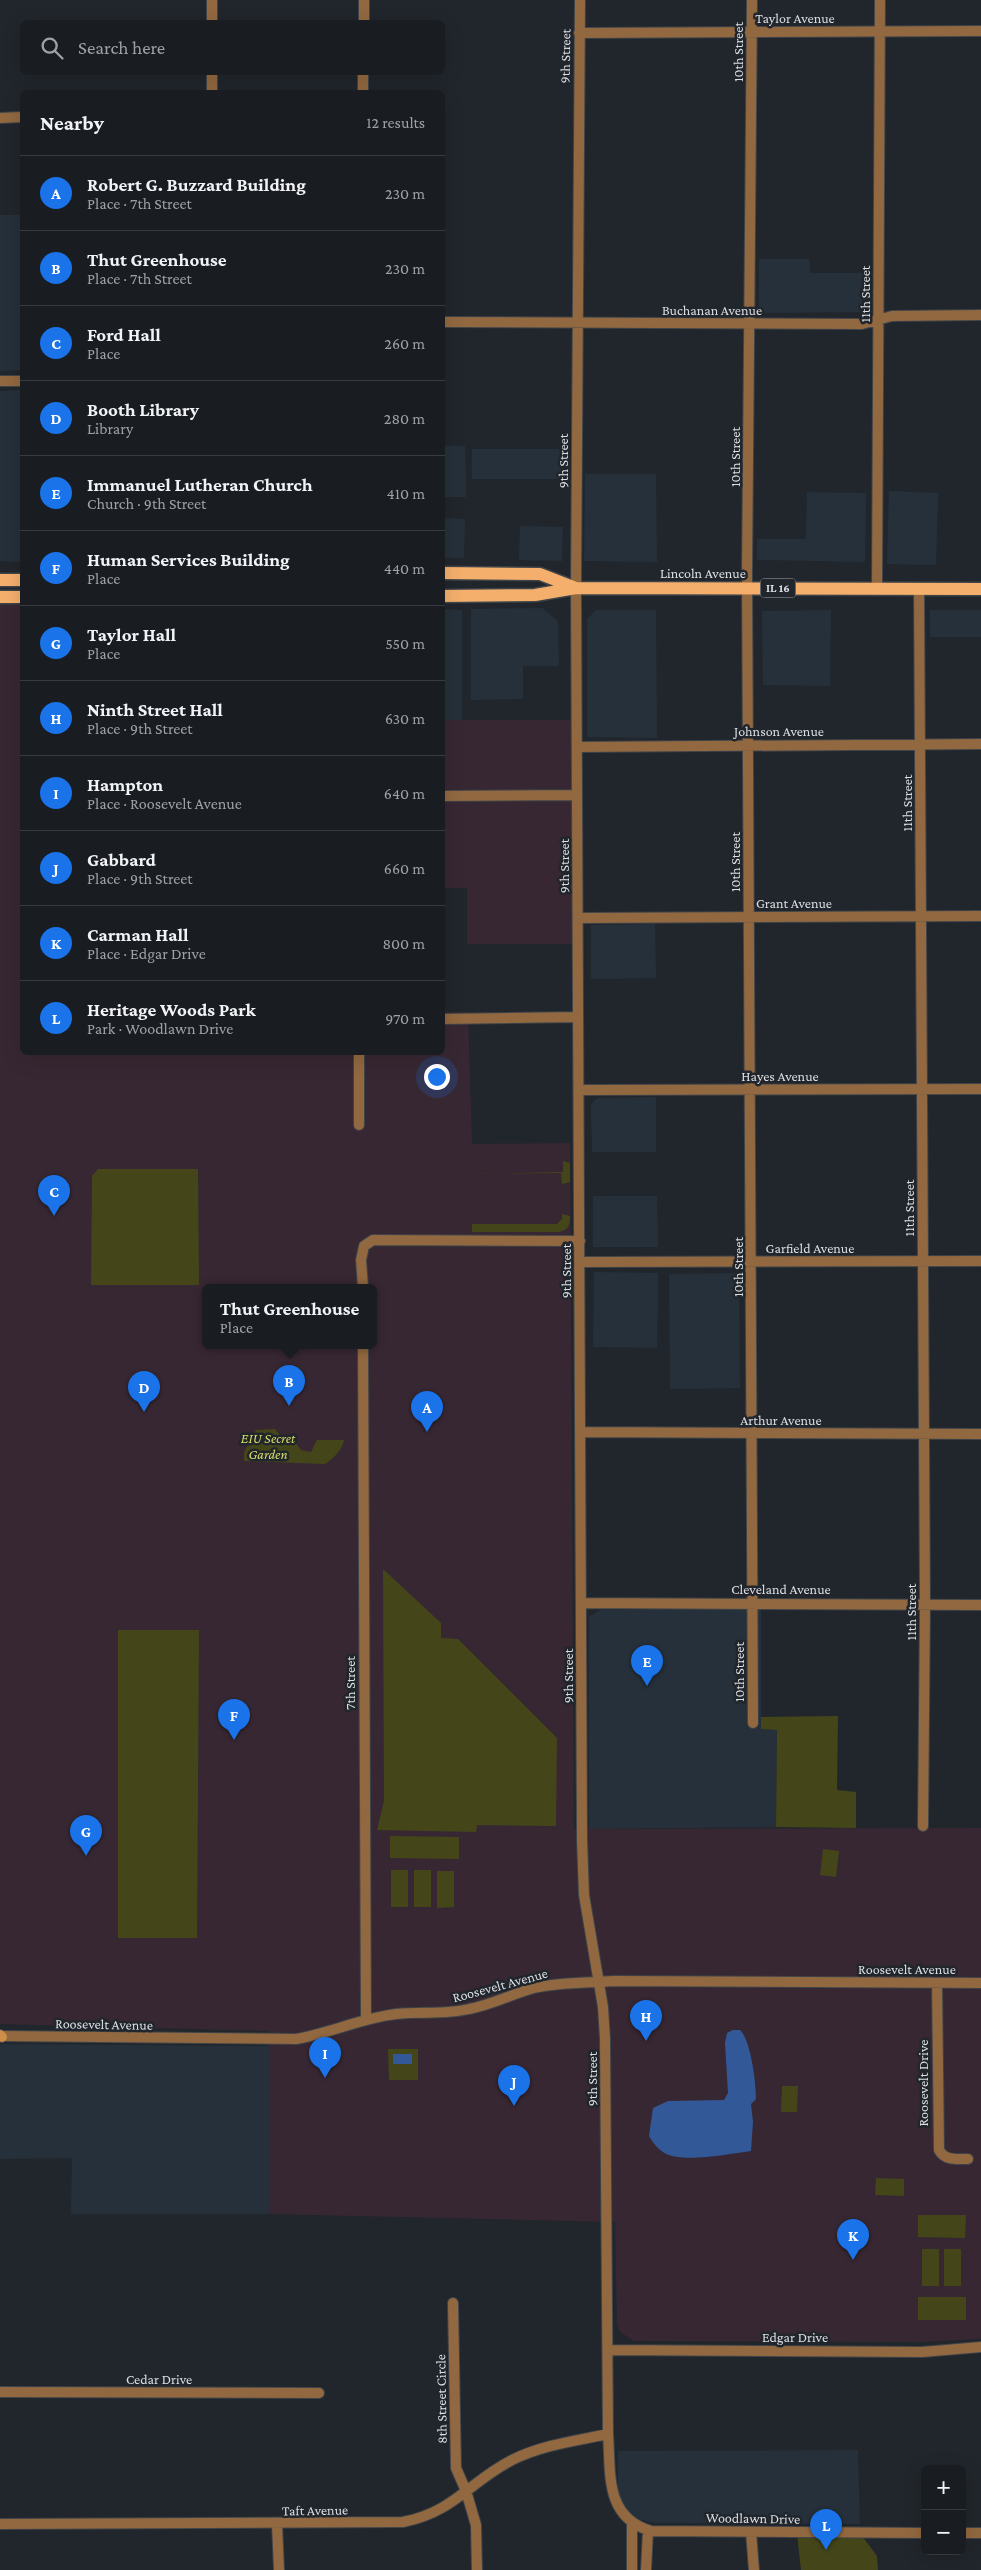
<!DOCTYPE html>
<meta charset="utf-8">
<style>
body{margin:0;font-family:"Crimson Pro",serif;background:#22252a;color:#f1f3f6}
.controls{position:absolute;right:15px;bottom:15px;display:grid;overflow:hidden;border-radius:8px;box-shadow:0 5px 20px #0002}
.controls button{width:45px;height:45px;display:grid;place-items:center;padding:0;border:0;border-bottom:1px solid #373a3f;background:#191c21;color:#f1f3f6;font:25px sans-serif}
.you{position:absolute;left:436px;top:1076px;width:18px;height:18px;margin:-12px;border:4px solid #fff;border-radius:50%;background:#1a73e8;box-shadow:0 0 0 8px #1a73e833}
.badge{display:grid;place-items:center;width:32px;height:32px;border-radius:50%;background:#1a73e8;color:#fff;font-size:16px;font-weight:700}
.pin{position:absolute;translate:-50% -41px;filter:drop-shadow(0 1px 2px #0008)}
.pin::after{content:'';position:absolute;top:26px;width:18px;height:15px;background:inherit;clip-path:polygon(0 0,100% 0,50% 100%)}
.popup{position:absolute;left:202px;top:1284px;width:175px;height:65px;box-sizing:border-box;display:grid;place-content:center;border-radius:8px;background:#191c21;filter:drop-shadow(0 1px 4px #0005);font-size:16px;white-space:nowrap;color:#9fa1a5}
.popup b{font-size:19px;color:#f1f3f6}
.popup::after{content:'';position:absolute;left:50%;top:100%;margin-left:-10px;border:10px solid transparent;border-top-color:#191c21}
.list{margin:0;padding:0;list-style:none}
h2{display:flex;justify-content:space-between;align-items:center;height:65px;margin:0;padding:0 20px;font-size:21px}
h2 small{font-size:16px;font-weight:400;color:#9fa1a5}
.list li{display:grid;grid-template-columns:32px 1fr auto;gap:15px;align-items:center;box-sizing:border-box;height:75px;padding:0 20px;border-top:1px solid #373a3f}
.list b{display:block;font-size:19px;white-space:nowrap}
.list p{margin:0;font-size:16px;white-space:nowrap;color:#9fa1a5}
.list em{font-size:16px;font-style:normal;color:#9fa1a5}
.icon{flex:none;width:28px;height:28px;fill:none;stroke:currentColor;stroke-width:2;stroke-linecap:round;stroke-linejoin:round}
.map{position:relative;flex:none;width:981px;height:2570px;overflow:hidden}
.search{position:absolute;background:#191c21;box-shadow:0 5px 20px #0002;left:20px;top:20px;width:425px;height:55px;display:flex;align-items:center;gap:12px;box-sizing:border-box;padding:0 18px;border-radius:8px;color:#9fa1a5;font-size:19px}
.panel{position:absolute;background:#191c21;box-shadow:0 5px 20px #0002;left:20px;top:90px;width:425px;height:965px;border-radius:8px}
.map>svg:first-child{display:block}
</style>
<div class="map">
<svg width="981" height="2570" viewBox="0 0 981 2570">
<rect width="100%" height="100%" fill="#21262c"/>
<!-- built -->
<path fill="#26303a" d="M0,215H22V370L0,371Z
M759,259H809L810,273H869V312L759,313Z
M22,390V562L0,561V391Z
M443,446H465L466,497H443Z
M472,449H565V479H472Z
M585,474H656L657,562L584,561Z
M889,491L938,493L936,565L887,564Z
M807,492L866,493L865,562L757,560V539H806Z
M443,518L465,519L464,558H443Z
M520,526L563,527L562,561L519,560Z
M542,608L558,621L559,666H523V699L471,700V609Z
M443,609L462,610V727H443Z
M596,610H656L657,738L587,737V619Z
M831,610L830,686L763,685L762,611Z
M930,610H981V637H930Z
M655,924L656,978L591,979V925Z
M656,1097V1152H592L591,1105L595,1100L598,1098Z
M593,1196H657L658,1247H593Z
M594,1272L658,1273L657,1348L593,1347Z
M739,1273L740,1388L670,1389L669,1274Z
M761,1607V1729H777L776,1827L589,1829V1617L600,1610Z
M0,2044L269,2046V2214H71L72,2158L0,2159Z
M858,2450L860,2524L656,2523L642,2520L631,2514L623,2505L618,2494V2451Z"/>
<!-- education -->
<path fill="#372732" fill-rule="evenodd" d="M0,601H22V1052H442L443,1012H468L472,1144L570,1143L574,1829L981,1828V2339L921,2342L634,2341L620,2332L617,2324L615,2222L269,2214V2031L0,2024ZM205,1287H373V1345H205Z
M443,720H574V944H467V888H443Z"/>
<!-- green -->
<path fill="#444619" d="M563,1161L570,1163V1182L562,1184L561,1173L472,1174L563,1172Z
M98,1169H198L199,1285H91L92,1176Z
M562,1214L570,1216C570,1224 569,1230 559,1232H472V1224H557L562,1219Z
M275,1429L284,1440L295,1442L301,1450L311,1452L317,1440H344C342,1450 334,1458 325,1464L244,1461V1452L256,1430Z
M383,1569L441,1623V1638L458,1639L557,1738L556,1826L477,1825L476,1832L377,1830L384,1801Z
M118,1630H199L197,1938H118Z
M838,1716L837,1790L856,1792V1828L776,1827L777,1730L761,1729V1717Z
M390,1836L459,1837V1859L390,1858Z
M823,1849L839,1851L836,1877L820,1875Z
M391,1870H408V1907H391Z
M414,1870H431V1907H414Z
M437,1871H454V1907L437,1908Z
M388,2049H418V2080H389Z
M782,2086H798L797,2112H781Z
M876,2178L904,2179V2196L875,2195Z
M918,2215H966L965,2238L918,2237Z
M922,2249H939V2286H922Z
M944,2249H961V2286H944Z
M918,2297H966V2320H918Z
M859,2532L877,2556L878,2570H801L797,2533Z"/>
<!-- water -->
<path fill="#335897" d="M733,2030H740C751,2040 756,2083 756,2099L751,2104L753,2122L751,2151C729,2154 694,2161 672,2156C661,2153 654,2145 649,2136L653,2108L668,2101L724,2100L728,2093L725,2043L727,2033Z
M393,2054H412V2064H393Z"/>
<g fill="none" stroke-linecap="round" stroke-linejoin="round">
<defs>
<path id="street" d="M580,0L576,588L582,1840L584,1895L603,2007L605,2039L608,2434C611,2473 604,2517 651,2531L925,2533
M752,0L747,574L753,1723
M212,22V0
M364,22V0
M579,33L981,31
M212,92V72
M363,92V72
M0,118L22,117
M442,322L862,324L892,316L981,315
M0,381H22
M877,588L880,0
M919,588L925,1605L923,1826
M577,747L981,744
M442,796L577,795
M578,918L981,916
M442,1019L578,1017
M579,1090L981,1089
M359,1125V1052
M580,1262L981,1261
M363,1287L361,1260L364,1246L373,1240L580,1241
M363,1345L366,2020
M581,1432L981,1434
M582,1603L981,1605
M937,1983L939,2150C945,2161 957,2159 968,2159
M0,2036L296,2039C330,2033 362,2018 396,2014C421,2011 445,2015 469,2009C491,2005 512,1994 534,1988C560,1982 588,1983 614,1981L981,1983
M453,2303L456,2468L466,2491L476,2525L477,2570
M608,2350L922,2352L981,2347
M0,2392L319,2393
M0,2524L403,2522C454,2512 469,2482 512,2460C542,2445 575,2441 608,2434
M277,2524L279,2570
M751,2532L754,2570
M962,2533H981
M632,2570V2523
M646,2570L648,2530"/>
<path id="secondary" d="M0,2035L2,2037"/>
<path id="primary" d="M442,573L540,574L576,588
M0,580H22
M442,596L535,595L576,588L981,589
M0,597H22"/>
</defs>
<!-- street casing -->
<use href="#street" stroke="#3f4449" stroke-width="12"/>
<!-- secondary casing -->
<use href="#secondary" stroke="#3f4449" stroke-width="12"/>
<!-- primary casing -->
<use href="#primary" stroke="#3f4449" stroke-width="15"/>
<!-- street -->
<use href="#street" stroke="#916840" stroke-width="10"/>
<!-- secondary -->
<use href="#secondary" stroke="#cf8d4a" stroke-width="10"/>
<!-- primary -->
<use href="#primary" stroke="#f4af6c" stroke-width="12"/>
</g>
<g text-anchor="middle" stroke-width="5" stroke-linejoin="round" paint-order="stroke">
<!-- shield labels -->
<rect fill="#21262c" stroke="#a4a8ad" stroke-width="1" x="760.5" y="578.5" width="35" height="19" rx="4"/>
<g font-size="12" font-weight="bold" fill="#dcdfe4">
<text x="778" y="592">IL 16</text>
</g>
<!-- street labels -->
<g font-size="14" fill="#dcdfe4" stroke="#21262c">
<text x="795" y="23">Taylor Avenue</text>
<text transform="translate(738 52) rotate(-90)" y="5">10th Street</text>
<text transform="translate(565 56) rotate(-89)" y="5">9th Street</text>
<text transform="translate(865 294) rotate(-90)" y="5">11th Street</text>
<text x="712" y="315">Buchanan Avenue</text>
<text transform="translate(735 457) rotate(-90)" y="5">10th Street</text>
<text transform="translate(563 461) rotate(-90)" y="5">9th Street</text>
<text x="703" y="578">Lincoln Avenue</text>
<text x="779" y="736">Johnson Avenue</text>
<text transform="translate(907 803) rotate(-90)" y="5">11th Street</text>
<text transform="translate(735 862) rotate(-90)" y="5">10th Street</text>
<text transform="translate(564 866) rotate(-90)" y="5">9th Street</text>
<text x="794" y="908">Grant Avenue</text>
<text x="780" y="1081">Hayes Avenue</text>
<text transform="translate(909 1208) rotate(-90)" y="5">11th Street</text>
<text x="810" y="1253">Garfield Avenue</text>
<text transform="translate(738 1267) rotate(-90)" y="5">10th Street</text>
<text transform="translate(566 1271) rotate(-90)" y="5">9th Street</text>
<text x="781" y="1425">Arthur Avenue</text>
<text x="781" y="1594">Cleveland Avenue</text>
<text transform="translate(911 1612) rotate(-90)" y="5">11th Street</text>
<text transform="translate(739 1672) rotate(-90)" y="5">10th Street</text>
<text transform="translate(568 1676) rotate(-90)" y="5">9th Street</text>
<text transform="translate(350 1683) rotate(-90)" y="5">7th Street</text>
<text x="907" y="1974">Roosevelt Avenue</text>
<text transform="translate(500 1985) rotate(-15)" y="5">Roosevelt Avenue</text>
<text transform="translate(104 2024) rotate(1)" y="5">Roosevelt Avenue</text>
<text transform="translate(592 2079) rotate(-90)" y="5">9th Street</text>
<text transform="translate(923 2083) rotate(-90)" y="5">Roosevelt Drive</text>
<text x="795" y="2342">Edgar Drive</text>
<text x="159" y="2384">Cedar Drive</text>
<text transform="translate(441 2399) rotate(-91)" y="5">8th Street Circle</text>
<text transform="translate(315 2510) rotate(-1)" y="5">Taft Avenue</text>
<text transform="translate(753 2518) rotate(1)" y="5">Woodlawn Drive</text>
</g>
<!-- park labels -->
<g font-size="14" font-style="italic" fill="#d7db65" stroke="#21262c">
<text x="268" y="1443">EIU Secret<tspan x="268" dy="16">Garden</tspan></text>
</g>
</g>
</svg>
<div class="controls">
<button>+</button>
<button>−</button>
</div>
<div class="you"></div>
<div class="pin badge" style="left:427px;top:1432px">A</div>
<div class="pin badge" style="left:289px;top:1406px">B</div>
<div class="popup"><b>Thut Greenhouse</b>Place</div>
<div class="pin badge" style="left:54px;top:1216px">C</div>
<div class="pin badge" style="left:144px;top:1412px">D</div>
<div class="pin badge" style="left:647px;top:1686px">E</div>
<div class="pin badge" style="left:234px;top:1740px">F</div>
<div class="pin badge" style="left:86px;top:1856px">G</div>
<div class="pin badge" style="left:646px;top:2041px">H</div>
<div class="pin badge" style="left:325px;top:2078px">I</div>
<div class="pin badge" style="left:514px;top:2106px">J</div>
<div class="pin badge" style="left:853px;top:2260px">K</div>
<div class="pin badge" style="left:826px;top:2550px">L</div>
<div class="search"><svg class="icon" aria-label="search" viewBox="0 0 24 24"><circle cx="10" cy="10" r="6"/><path d="M15 15l6 6"/></svg>Search here</div>
<section class="panel">
<h2>Nearby<small>12 results</small></h2>
<ul class="list">
<li><span class="badge">A</span><div><b>Robert G. Buzzard Building</b><p>Place · 7th Street</p></div><em>230 m</em></li>
<li><span class="badge">B</span><div><b>Thut Greenhouse</b><p>Place · 7th Street</p></div><em>230 m</em></li>
<li><span class="badge">C</span><div><b>Ford Hall</b><p>Place</p></div><em>260 m</em></li>
<li><span class="badge">D</span><div><b>Booth Library</b><p>Library</p></div><em>280 m</em></li>
<li><span class="badge">E</span><div><b>Immanuel Lutheran Church</b><p>Church · 9th Street</p></div><em>410 m</em></li>
<li><span class="badge">F</span><div><b>Human Services Building</b><p>Place</p></div><em>440 m</em></li>
<li><span class="badge">G</span><div><b>Taylor Hall</b><p>Place</p></div><em>550 m</em></li>
<li><span class="badge">H</span><div><b>Ninth Street Hall</b><p>Place · 9th Street</p></div><em>630 m</em></li>
<li><span class="badge">I</span><div><b>Hampton</b><p>Place · Roosevelt Avenue</p></div><em>640 m</em></li>
<li><span class="badge">J</span><div><b>Gabbard</b><p>Place · 9th Street</p></div><em>660 m</em></li>
<li><span class="badge">K</span><div><b>Carman Hall</b><p>Place · Edgar Drive</p></div><em>800 m</em></li>
<li><span class="badge">L</span><div><b>Heritage Woods Park</b><p>Park · Woodlawn Drive</p></div><em>970 m</em></li>
</ul>
</section>
</div>
